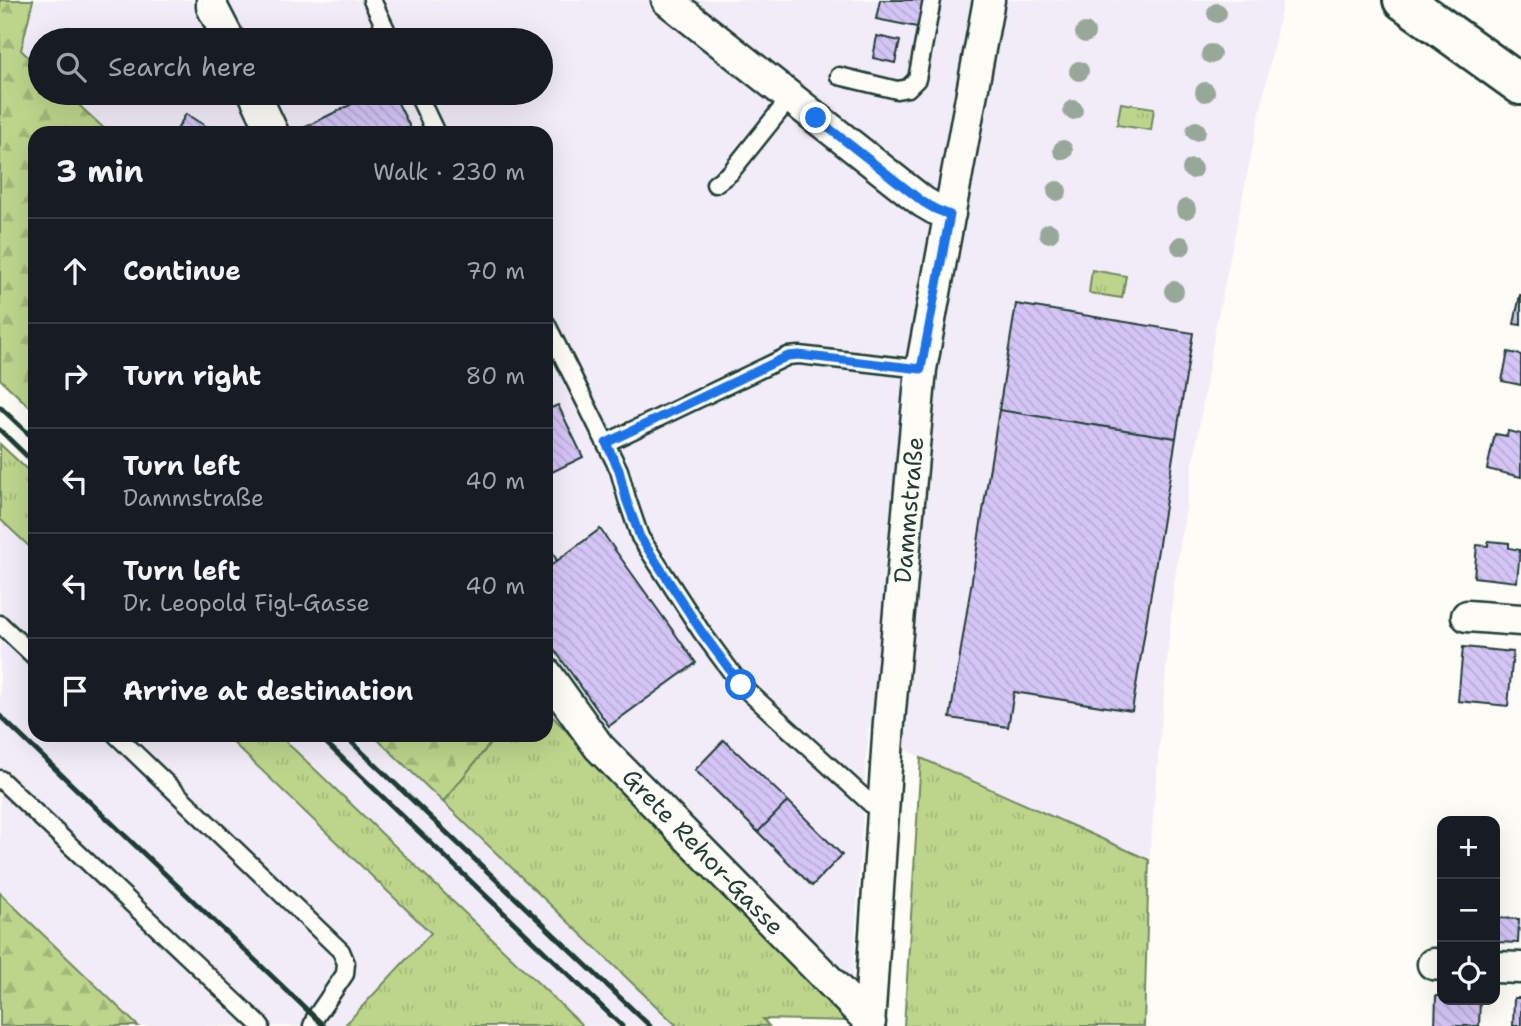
<!DOCTYPE html>
<meta charset="utf-8">
<style>
body{margin:0;font-family:"Shantell Sans",sans-serif;background:#20242c;color:#f1f3f6}
.controls{position:absolute;right:21px;bottom:21px;display:grid;overflow:hidden;border-radius:14px;box-shadow:0 7px 28px #0002}
.controls button{width:63px;height:63px;display:grid;place-items:center;padding:0;border:0;border-bottom:2px solid #363941;background:#171b24;color:#f1f3f6;font:35px sans-serif}
.stop{position:absolute;width:21px;height:21px;margin:-16px;border:5px solid #1a73e8;border-radius:50%;background:#fff}
.stop.end{background:#1a73e8;border-color:#fff;box-shadow:0 2px 7px #0008}
.list{margin:0;padding:0;list-style:none}
h2{display:flex;justify-content:space-between;align-items:center;height:91px;margin:0;padding:0 28px;font-size:30px}
h2 small{font-size:23px;font-weight:400;color:#9ea1a6}
.list li{display:grid;grid-template-columns:46px 1fr auto;gap:21px;align-items:center;box-sizing:border-box;height:105px;padding:0 28px;border-top:2px solid #363941}
.list b{display:block;font-size:26px;white-space:nowrap}
.list p{margin:0;font-size:23px;white-space:nowrap;color:#9ea1a6}
.list em{font-size:23px;font-style:normal;color:#9ea1a6}
.icon{flex:none;width:38px;height:38px;fill:none;stroke:currentColor;stroke-width:2;stroke-linecap:round;stroke-linejoin:round}
.map{position:relative;flex:none;width:1521px;height:1026px;overflow:hidden}
.search{position:absolute;background:#171b24;box-shadow:0 7px 28px #0002;left:28px;top:28px;width:525px;height:77px;display:flex;align-items:center;gap:18px;box-sizing:border-box;padding:0 24px;border-radius:38px;color:#9ea1a6;font-size:26px}
.panel{position:absolute;background:#171b24;box-shadow:0 7px 28px #0002;left:28px;top:126px;width:525px;height:616px;border-radius:21px}
.map>svg:first-child{display:block}
</style>
<div class="map">
<svg width="1521" height="1026" viewBox="0 0 1521 1026">
<defs>
<pattern id="grass-tufts" width="24" height="20" patternUnits="userSpaceOnUse" patternTransform="scale(1.75)"><rect width="24" height="20" fill="#bdd58b"/><path d="M3 7l-1-3M5 7V3M7 7l1-3M15 17l-1-3M17 17v-4M19 17l1-3" fill="none" stroke="#a2b879"/></pattern>
<pattern id="forest-firs" width="22" height="20" patternUnits="userSpaceOnUse" patternTransform="scale(1.75)"><rect width="22" height="20" fill="#bdd58b"/><path d="M5 1l3.5 6h-7zM16 11l3.5 6h-7z" fill="#a2b879"/></pattern>
<pattern id="building-back-hatch" width="6" height="6" patternUnits="userSpaceOnUse" patternTransform="scale(1.75)"><rect width="6" height="6" fill="#d5c5f7"/><path d="M-1 5l2 2M0 0l6 6M5-1l2 2" fill="none" stroke="#b6aad4"/></pattern>
</defs>
<rect width="100%" height="100%" fill="#fdfcf7"/>
<filter id="ink" filterUnits="userSpaceOnUse"><feTurbulence type="fractalNoise" baseFrequency=".0143" numOctaves="2"/><feDisplacementMap in="SourceGraphic" scale="14" xChannelSelector="R" yChannelSelector="G"/><feConvolveMatrix kernelMatrix="1 2 1 2 8 2 1 2 1" color-interpolation-filters="sRGB"/></filter>
<g filter="url(#ink)">
<!-- built -->
<path fill="#f1ecf7" d="M33,0H190L196,4L197,0H1283L1214,335L1174,582L1149,860L921,758L868,727L850,1021L546,710V133H109L66,93H541V40H40V69L21,50Z
M0,519L35,552V735H225L432,933L344,1026H138L0,893Z
M279,735H373L677,1026H583Z"/>
<!-- grass -->
<path fill="url(#grass-tufts)" stroke="#6e8960" stroke-width="2" d="M1121,103L1154,108L1151,130L1117,125Z
M1092,270L1126,276L1122,298L1089,293Z
M0,444L35,477V552L0,519Z
M546,710L850,1021L763,1019L769,1026H677L443,802L497,735H546Z
M225,735H279L583,1026H344L431,933Z
M921,758L1149,860L1144,1026H904Z"/>
<!-- forest -->
<path fill="url(#forest-firs)" stroke="#6e8960" stroke-width="2" d="M0,0H33L21,50L40,69V93H66L109,133H35V412L0,379Z
M373,735H488L493,740L443,802Z
M0,893L138,1026H0Z"/>
<!-- building -->
<path fill="url(#building-back-hatch)" stroke="#1f3d34" stroke-width="2" d="M880,0H927L922,28L876,19Z
M877,36L900,41L895,63L873,58Z
M374,93H393L413,133H298L297,131Z
M186,114L217,133H175Z
M1520,295H1521V325L1514,324Z
M1016,304L1193,333L1176,438L999,410Z
M1508,352L1521,355V385L1502,381Z
M558,405L583,457L546,475V410Z
M999,410L1176,438L1132,711L1014,692L1008,727L950,718Z
M1508,431L1521,434V477L1487,469L1495,434L1507,436Z
M600,529L696,663L609,726L546,638V569Z
M546,539L557,561L546,569Z
M1488,541L1509,543V548L1520,550L1517,582L1474,577L1477,545L1488,546Z
M1463,647L1513,652L1508,706L1458,701Z
M724,740L788,801L758,832L695,770Z
M788,801L842,855L812,886L758,832Z
M1497,918L1519,919L1518,943L1496,942Z
M1436,996H1442V1000H1480L1479,1026H1435Z
M1514,998H1521V1026H1513Z"/>
<g fill="none" stroke-linecap="round" stroke-linejoin="round">
<defs>
<path id="service" d="M372,0L391,40
M839,76L897,90L908,88L917,79L932,0
M417,93L436,133
M715,184L730,173L790,98
M546,323L619,470L627,499L640,537L701,631L741,685L883,815
M606,443L788,356L799,355L921,369
M0,624L35,657
M116,735L341,951L346,963L345,974L315,1018L312,1026
M0,779L261,1026"/>
<path id="minor" d="M212,0V7L229,40
M667,0L923,202L935,209L950,214
M254,93L273,133
M1467,616L1521,620
M546,673L599,747L870,1022
M1433,964L1442,965
M1495,967L1521,968
M869,1026L889,722L921,369L989,0"/>
<path id="primary" d="M1403,0L1521,85"/>
</defs>
<!-- service casing -->
<use href="#service" stroke="#1f3d34" stroke-width="21"/>
<!-- minor casing -->
<use href="#minor" stroke="#1f3d34" stroke-width="35"/>
<!-- primary casing -->
<use href="#primary" stroke="#1f3d34" stroke-width="44"/>
<!-- service -->
<use href="#service" stroke="#fdfcf7" stroke-width="16"/>
<!-- minor -->
<use href="#minor" stroke="#fdfcf7" stroke-width="30"/>
<!-- primary -->
<use href="#primary" stroke="#fdfcf7" stroke-width="38"/>
<!-- rail -->
<path stroke="#1f3d34" stroke-width="5" d="M0,407L35,440
M0,430L35,464
M0,716L324,1026
M318,735L622,1026
M344,735L650,1026"/>
</g>
<!-- trees -->
<g fill="#98a898">
<circle cx="1217" cy="13" r="10"/>
<circle cx="1085" cy="33" r="10"/>
<circle cx="1211" cy="54" r="10"/>
<circle cx="1079" cy="71" r="10"/>
<circle cx="1205" cy="92" r="10"/>
<circle cx="1073" cy="110" r="10"/>
<circle cx="1196" cy="131" r="10"/>
<circle cx="1063" cy="150" r="10"/>
<circle cx="1192" cy="169" r="10"/>
<circle cx="1057" cy="191" r="10"/>
<circle cx="1186" cy="209" r="10"/>
<circle cx="1049" cy="233" r="10"/>
<circle cx="1181" cy="246" r="10"/>
<circle cx="1174" cy="291" r="10"/>
</g>
</g>
<g fill="none" stroke-linecap="round" stroke-linejoin="round" filter="url(#ink)">
<!-- route -->
<path stroke="#1a73e8" stroke-width="9" d="M741,685L701,631L640,537L626,499L619,470L606,443L788,356L799,355L921,369L950,215L935,209L923,202L816,118"/>
</g>
<g text-anchor="middle" stroke-width="6" stroke-linejoin="round" paint-order="stroke">
<!-- street labels -->
<g font-size="24" fill="#1f3d34" stroke="#fdfcf7">
<text transform="translate(909 510) rotate(-85)" y="8">Dammstraße</text>
<text transform="translate(703 852) rotate(46)" y="8">Grete Rehor-Gasse</text>
</g>
</g>
</svg>
<div class="controls">
<button>+</button>
<button>−</button>
<button><svg class="icon" aria-label="locate" viewBox="0 0 24 24"><circle cx="12" cy="12" r="6"/><path d="M12 2v4M12 18v4M2 12h4M18 12h4"/></svg></button>
</div>
<div class="stop" style="left:741px;top:685px"></div>
<div class="stop end" style="left:816px;top:118px"></div>
<div class="search"><svg class="icon" aria-label="search" viewBox="0 0 24 24"><circle cx="10" cy="10" r="6"/><path d="M15 15l6 6"/></svg>Search here</div>
<section class="panel">
<h2>3 min<small>Walk · 230 m</small></h2>
<ul class="list">
<li><svg class="icon" aria-label="ahead" viewBox="0 0 24 24"><path d="M12 20V5M6 11l6-6 6 6"/></svg><div><b>Continue</b></div><em>70 m</em></li>
<li><svg class="icon" aria-label="right" viewBox="0 0 24 24"><path d="M7 20v-9h11M14 6l5 5-5 5"/></svg><div><b>Turn right</b></div><em>80 m</em></li>
<li><svg class="icon" aria-label="left" viewBox="0 0 24 24"><path d="M17 20v-9H6M10 6l-5 5 5 5"/></svg><div><b>Turn left</b><p>Dammstraße</p></div><em>40 m</em></li>
<li><svg class="icon" aria-label="left" viewBox="0 0 24 24"><path d="M17 20v-9H6M10 6l-5 5 5 5"/></svg><div><b>Turn left</b><p>Dr. Leopold Figl-Gasse</p></div><em>40 m</em></li>
<li><svg class="icon" aria-label="arrive" viewBox="0 0 24 24"><path d="M6 21V4h12l-3 4 3 4H6"/></svg><div><b>Arrive at destination</b></div></li>
</ul>
</section>
</div>
